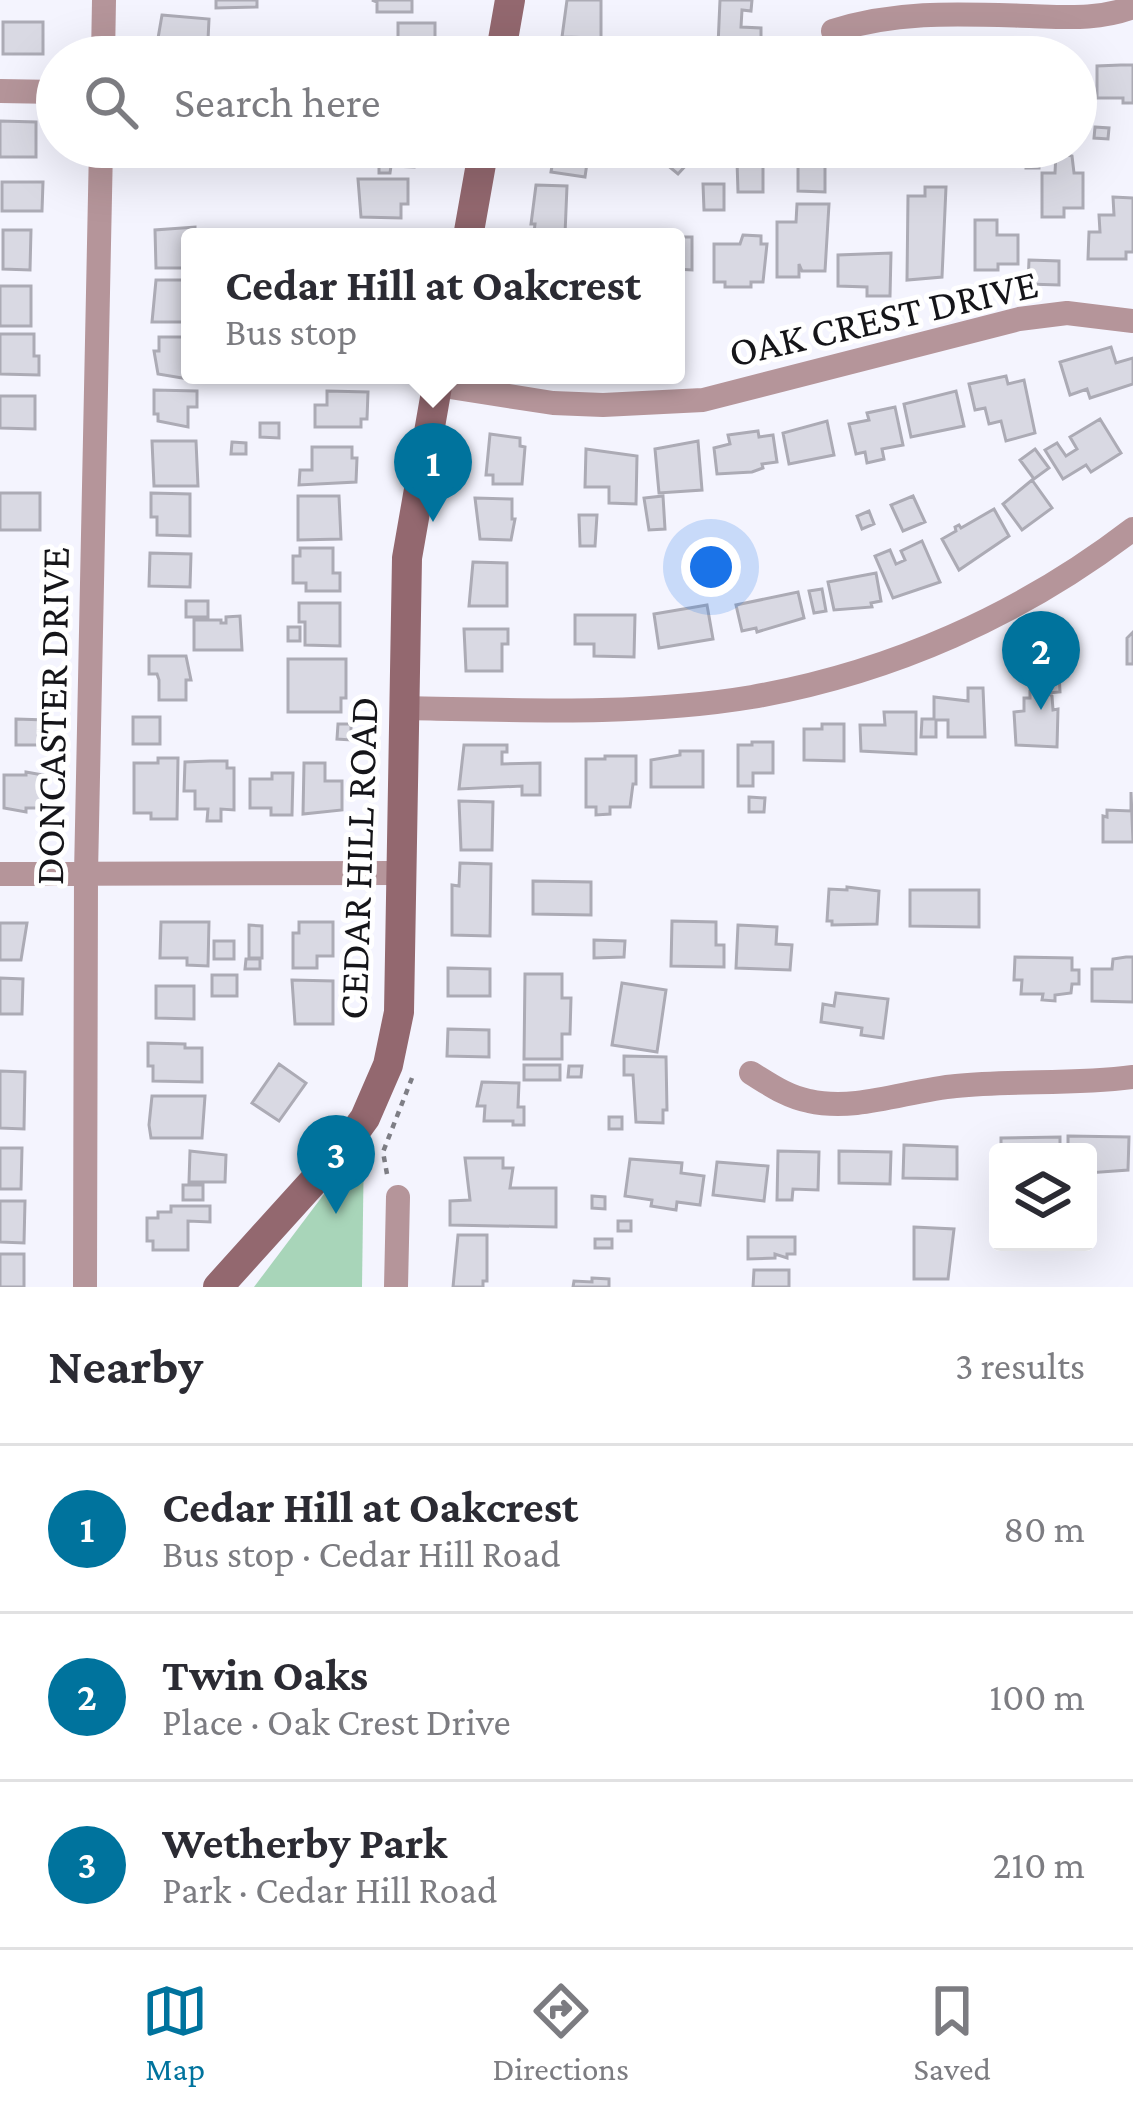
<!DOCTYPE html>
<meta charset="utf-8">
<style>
body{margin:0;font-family:"Crimson Pro",serif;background:#f2f2f3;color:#2b2b33}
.controls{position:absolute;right:36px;bottom:36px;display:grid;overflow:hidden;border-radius:12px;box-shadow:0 12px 48px #0002}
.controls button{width:108px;height:108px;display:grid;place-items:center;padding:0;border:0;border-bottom:3px solid #e1e1e2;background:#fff;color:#2b2b33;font:60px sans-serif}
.you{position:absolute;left:711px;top:567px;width:42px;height:42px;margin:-30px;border:9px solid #fff;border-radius:50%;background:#1a73e8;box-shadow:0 0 0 18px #1a73e833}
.badge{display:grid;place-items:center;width:78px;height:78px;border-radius:50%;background:#00739d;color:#fff;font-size:39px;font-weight:700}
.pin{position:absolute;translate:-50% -99px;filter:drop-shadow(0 3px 6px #0008)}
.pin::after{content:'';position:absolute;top:63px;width:42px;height:36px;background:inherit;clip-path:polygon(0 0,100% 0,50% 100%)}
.popup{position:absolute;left:181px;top:228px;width:504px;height:156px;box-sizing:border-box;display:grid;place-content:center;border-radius:12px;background:#fff;filter:drop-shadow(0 3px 9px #0005);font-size:39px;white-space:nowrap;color:#7c7c81}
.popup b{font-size:45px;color:#2b2b33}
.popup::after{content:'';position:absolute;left:50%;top:100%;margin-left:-24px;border:24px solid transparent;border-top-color:#fff}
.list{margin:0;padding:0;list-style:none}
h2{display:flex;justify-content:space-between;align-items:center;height:156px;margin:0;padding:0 48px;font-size:51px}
h2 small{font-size:39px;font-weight:400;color:#7c7c81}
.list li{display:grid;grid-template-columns:78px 1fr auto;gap:36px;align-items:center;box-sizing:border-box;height:168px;padding:0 48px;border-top:3px solid #e1e1e2}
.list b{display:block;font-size:45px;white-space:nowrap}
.list p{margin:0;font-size:39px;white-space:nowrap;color:#7c7c81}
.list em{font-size:39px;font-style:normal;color:#7c7c81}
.icon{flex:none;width:66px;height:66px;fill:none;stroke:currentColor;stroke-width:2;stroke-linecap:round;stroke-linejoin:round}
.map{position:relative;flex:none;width:1133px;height:1287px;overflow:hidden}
.search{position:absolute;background:#fff;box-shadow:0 12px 48px #0002;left:36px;right:36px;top:36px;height:132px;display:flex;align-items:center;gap:30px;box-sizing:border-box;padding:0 42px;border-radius:66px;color:#7c7c81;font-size:45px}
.sheet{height:660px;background:#fff}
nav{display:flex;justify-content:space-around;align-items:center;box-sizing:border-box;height:168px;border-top:3px solid #e1e1e2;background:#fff;font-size:33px;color:#7c7c81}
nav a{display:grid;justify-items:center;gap:6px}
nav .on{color:#00739d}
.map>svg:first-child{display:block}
</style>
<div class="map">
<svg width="1133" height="1287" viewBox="0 0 1133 1287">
<rect width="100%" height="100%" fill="#f4f4fe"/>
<!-- green -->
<path fill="#a8d5b9" d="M364,1141L362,1287H254Z"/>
<!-- building -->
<path fill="#d9d9e3" stroke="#acabb5" stroke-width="3" d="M216,0H257V7L216,8Z
M372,0H412V12H377V2Z
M567,0H601V38L562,37Z
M720,0H752L751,11L742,10L741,27L761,28V44L718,46Z
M162,15L209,19L208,40L186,44V54H163V44H157Z
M3,22H43V54H3Z
M398,23H435V49H429V57H398Z
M309,45L329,47L328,57H308Z
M1121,65H1133V103H1123V98H1097V66Z
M0,121L36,122V157H0Z
M1095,127L1109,128L1108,139L1094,138Z
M155,147H206V166H155Z
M384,147H414V167L391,166L390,173H379V151H384Z
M550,147H594L592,157L588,156L585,177L551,172L554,154H549Z
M670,147L688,163L678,174L660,159Z
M1026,150H1039V168H1026Z
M825,153V192L798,191V165H807V154Z
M1056,153L1072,156L1074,173H1083V208H1064V217H1042V173H1055Z
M737,161H763V192H738Z
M358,179H408V204H401V218L361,217Z
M2,182H43L42,211H2Z
M703,184H724V210H704Z
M536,185L567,186L565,234L534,233L535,224H531Z
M925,187H946L942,277L907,280L908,196H925Z
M1113,197L1133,198V252H1126V259H1088L1089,232H1100L1099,215H1114Z
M797,204H829L825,271H802L799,264V277H777V222H796Z
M975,220H997V235H1018V264H998V270H975Z
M195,227V231L207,230V237H190V268H156L155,230Z
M3,230H31L30,270L3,269Z
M353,230L394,231V237H353Z
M743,235L761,236V244H767L763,282H751V287H725V282H714V244H740Z
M641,237H692V270L676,269V237Z
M891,253L890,296H867V287L838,286V255Z
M1029,260L1059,261V285L1028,284Z
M156,280H190L189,322H152Z
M0,286H31V326H0Z
M0,334H34V356H39V375L0,374Z
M159,337H190L188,379L158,374L154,351H159Z
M1111,347L1116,363L1133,358V384L1090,398L1087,389L1070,395L1060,362Z
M1006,376L1008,384L1024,380L1035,433L1006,441L1001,421L989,424L985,408L975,410L969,384Z
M154,390L197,391V407H188V427L158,421V414H154Z
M327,391L368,392L367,419H361V427H315V405H327Z
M956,391L964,426L911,437L904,404Z
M0,396H35V429L0,428Z
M895,407L903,445L882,449L884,459L867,463L865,452L856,454L849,424L869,420L867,413Z
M1100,419L1121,453L1091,472L1086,465L1063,479L1045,450L1057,443L1066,456L1077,449L1070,437Z
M827,421L834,455L789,464L783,433Z
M260,423H279V438L260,437Z
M758,431L759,437L773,435L777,462L762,464L763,468L752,472L717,474L714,448L730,444L728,435Z
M490,434L520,438V446L525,447L522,484H493V475H486Z
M152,441H196L198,486H154Z
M698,441L702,490L659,493L655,449Z
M232,442L246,443V454H231Z
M312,447H352V458H357L356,482L299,485L300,470H312Z
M586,449L637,456L636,504L609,503V487H585Z
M1035,449L1049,468L1034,479L1020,460Z
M1032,480L1052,508L1022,530L1003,504Z
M0,493H40V530H0Z
M151,493L190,494V536L157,535V517H151Z
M298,496H339L341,539L298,540Z
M663,496L665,529L649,530L644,498Z
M913,496L925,522L903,531L891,505Z
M475,498L512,499V519H515L511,540L480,539Z
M994,509L1009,536L959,570L942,539L956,531L955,527L959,525L961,528Z
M869,511L874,524L862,529L857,516Z
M579,515H597L595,546H580Z
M922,541L940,582L893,598L875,556L890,550L896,564L905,560L901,551Z
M300,548H333V573H340V591H306V583H293V556H300Z
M150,553L191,554L190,587L149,586Z
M473,562L507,563V606H469Z
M717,564L718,583L708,584L707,565Z
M876,573L881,601L871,603L872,607L834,610L828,582Z
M822,589L826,611L814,613L809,591Z
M798,592L804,618L757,632L756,628L742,631L736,605Z
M186,601H208V617H186Z
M299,603H340V646L305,645V622H299Z
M707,605L713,639L659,648L654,614Z
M575,615H635L634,657L594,656V644H575Z
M240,616L242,650H194V620H221V623H226V617Z
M288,627H300V641H288Z
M464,629H508V644H502V671H466Z
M1133,632V664H1127V638Z
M149,656H186L191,680H186V700H159V680L157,674H149Z
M288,659H346V698H341V712H288Z
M1059,672L1060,692L1048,693L1052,696L1053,710L1058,709L1057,747L1016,745L1014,712L1024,711V698H1030V691H1034L1033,673Z
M968,688H983L985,737H948V720H936V737H921L922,719H934V697L968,701Z
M884,712H916V754L861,751L860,725H885Z
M133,717H160V744H133Z
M16,719L46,720L45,745H16Z
M338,724H351V740L337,739Z
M822,724H844V761L804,760V729H822Z
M752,742H773V773H753V786H738V745H752Z
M464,745H507V752H502V764L540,763V795H522V786L459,789Z
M680,751H703V787H651V760L680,755Z
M605,756H636V784H633L630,807H610V814L596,815V807H586V759H605Z
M158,758H178L177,819H151V813H134V763H158Z
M210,761H227V768H234V810L221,809V821H207L208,809H195V791H184L185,762Z
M304,763H325V781H342V810L303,814Z
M26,772L43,775V808H26V812L4,808V775H26Z
M272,773H293L292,815H271V808H250V779H272Z
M1131,792L1133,842H1103V816L1107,817V810L1131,811Z
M749,797L765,798L764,812H749Z
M459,801L493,802L492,850H461Z
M460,863L491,864L490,936L452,935V885L459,886Z
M533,881L591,882V915L533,914Z
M847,887L879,891L877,924L832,925V921H827L829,889L847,890Z
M910,890H979V927L910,926Z
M672,921L716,922V945H724V967L671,966Z
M161,922H209L208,966L187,965V958H160Z
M299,922H333V956H317V968H293V933H299Z
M0,923H27L21,960H0Z
M249,925L262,926V958H249Z
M738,925L777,927L776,944L792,945L790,970L736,968Z
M594,940L625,941L624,957L594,958Z
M214,941H234V959H214Z
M1015,957L1072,958V970H1079V984H1072L1071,993L1055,995V1001L1042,1000L1043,994H1021L1022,980H1014Z
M1126,957H1133V1002L1092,1001V969H1112L1113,959Z
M246,959H260V969H245Z
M448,968L490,969V996H448Z
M525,974H562V998H571L570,1034H562V1059H524Z
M212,975H237V996H212Z
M0,978L23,979L22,1014H0Z
M292,980L333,981V1024H295Z
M622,983L666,990L657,1052L612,1045Z
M156,986H194V1019L156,1018Z
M836,993L888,999L883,1038L861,1035L862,1028L821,1022L823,1004L834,1006Z
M448,1029L489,1030V1057L447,1056Z
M148,1043L185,1044V1048H202V1082L153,1081V1066H148Z
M624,1056L666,1057L667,1110H663V1123L636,1122L633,1075H624Z
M279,1064L306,1083L279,1121L252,1103Z
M524,1065H560V1080H524Z
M569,1066H582L581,1077H568Z
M0,1071L25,1072L24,1129L0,1128Z
M482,1082L519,1083L518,1107H524V1125H513V1121H484L485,1106H477Z
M152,1096H205L202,1138H151L149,1125Z
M609,1117H622V1129H609Z
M1068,1136L1129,1137L1128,1170L1088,1173V1152H1068Z
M1060,1137V1152H1001V1138Z
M904,1145L957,1147V1179L903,1178Z
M0,1148H22L21,1189H0Z
M190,1151L226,1155L225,1182H189Z
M778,1151L819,1152L818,1190L793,1189L792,1200H777Z
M839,1151L891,1152L890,1184L839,1183Z
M465,1158H503V1168H513L510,1188H556V1227L450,1225V1201L470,1200Z
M630,1159L682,1163L681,1173L704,1176L700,1205L677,1202L676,1210L651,1206L652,1200L625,1196Z
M717,1162L768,1166L764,1201L713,1195Z
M183,1185H203V1200H183Z
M592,1196L605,1197V1209L592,1208Z
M0,1201H25L24,1243L0,1242Z
M171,1206H210V1222L188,1221V1250H153V1241H147V1218H158V1212H171Z
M618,1221H631V1231H618Z
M914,1227L954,1229L948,1279H914Z
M458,1235H487V1281H483V1287H453Z
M748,1237H795V1254H787V1258L775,1254V1258L748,1259Z
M595,1239H612V1248H595Z
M0,1254H24V1287H0Z
M754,1270H789V1287H753Z
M592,1278L609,1279V1287H573L574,1281L592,1282Z"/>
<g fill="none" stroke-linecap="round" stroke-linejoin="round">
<!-- path -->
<path stroke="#7e7e85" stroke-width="4.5" stroke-dasharray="6 6" stroke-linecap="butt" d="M387,1174L383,1152L412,1078"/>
<!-- street -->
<path stroke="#b5959a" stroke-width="24" d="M833,31C898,10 963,14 1030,16C1065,17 1100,20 1133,7
M103,57L104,0
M0,91L57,92
M437,385L553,403L603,405L703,400L1019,319L1067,313L1133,321
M405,708C519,710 638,716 752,697C890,673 1021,615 1133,529
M0,874L403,873
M751,1073C769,1084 787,1097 809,1101C857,1112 908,1090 956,1086C1015,1080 1074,1085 1133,1077
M85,1287L86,874L101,147
M396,1287L398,1197"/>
<!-- secondary -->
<path stroke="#93686f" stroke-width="30" d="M500,57L510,0
M468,237L484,147
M218,1287L341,1151L365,1118L388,1065L399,1012L407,558L439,375"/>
</g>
<g text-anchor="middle" stroke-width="10" stroke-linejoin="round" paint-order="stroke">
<!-- street labels -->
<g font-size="42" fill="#151519" stroke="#fff">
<text transform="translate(883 317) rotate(-13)" y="15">OAK CREST DRIVE</text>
<text transform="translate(51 716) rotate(-89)" y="15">DONCASTER DRIVE</text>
<text transform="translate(357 858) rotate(-88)" y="15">CEDAR HILL ROAD</text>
</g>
</g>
</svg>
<div class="controls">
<button><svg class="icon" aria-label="layers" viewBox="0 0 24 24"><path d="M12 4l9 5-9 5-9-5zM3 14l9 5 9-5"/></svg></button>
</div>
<div class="you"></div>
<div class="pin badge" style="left:433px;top:522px">1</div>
<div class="popup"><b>Cedar Hill at Oakcrest</b>Bus stop</div>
<div class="pin badge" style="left:1041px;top:710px">2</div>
<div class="pin badge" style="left:336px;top:1214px">3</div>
<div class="search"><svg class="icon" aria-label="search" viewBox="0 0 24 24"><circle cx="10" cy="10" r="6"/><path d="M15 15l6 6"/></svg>Search here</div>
</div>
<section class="sheet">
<h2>Nearby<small>3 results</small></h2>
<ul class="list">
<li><span class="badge">1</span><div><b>Cedar Hill at Oakcrest</b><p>Bus stop · Cedar Hill Road</p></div><em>80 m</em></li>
<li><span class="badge">2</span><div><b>Twin Oaks</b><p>Place · Oak Crest Drive</p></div><em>100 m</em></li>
<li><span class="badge">3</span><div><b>Wetherby Park</b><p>Park · Cedar Hill Road</p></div><em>210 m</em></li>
</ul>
</section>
<nav>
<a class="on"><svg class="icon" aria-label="map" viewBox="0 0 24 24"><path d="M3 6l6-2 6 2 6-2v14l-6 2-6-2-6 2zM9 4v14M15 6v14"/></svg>Map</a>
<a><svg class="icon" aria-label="directions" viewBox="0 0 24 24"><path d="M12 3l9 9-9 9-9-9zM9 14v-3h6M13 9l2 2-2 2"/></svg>Directions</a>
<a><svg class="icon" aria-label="saved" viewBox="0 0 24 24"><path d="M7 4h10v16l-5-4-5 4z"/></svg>Saved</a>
</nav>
